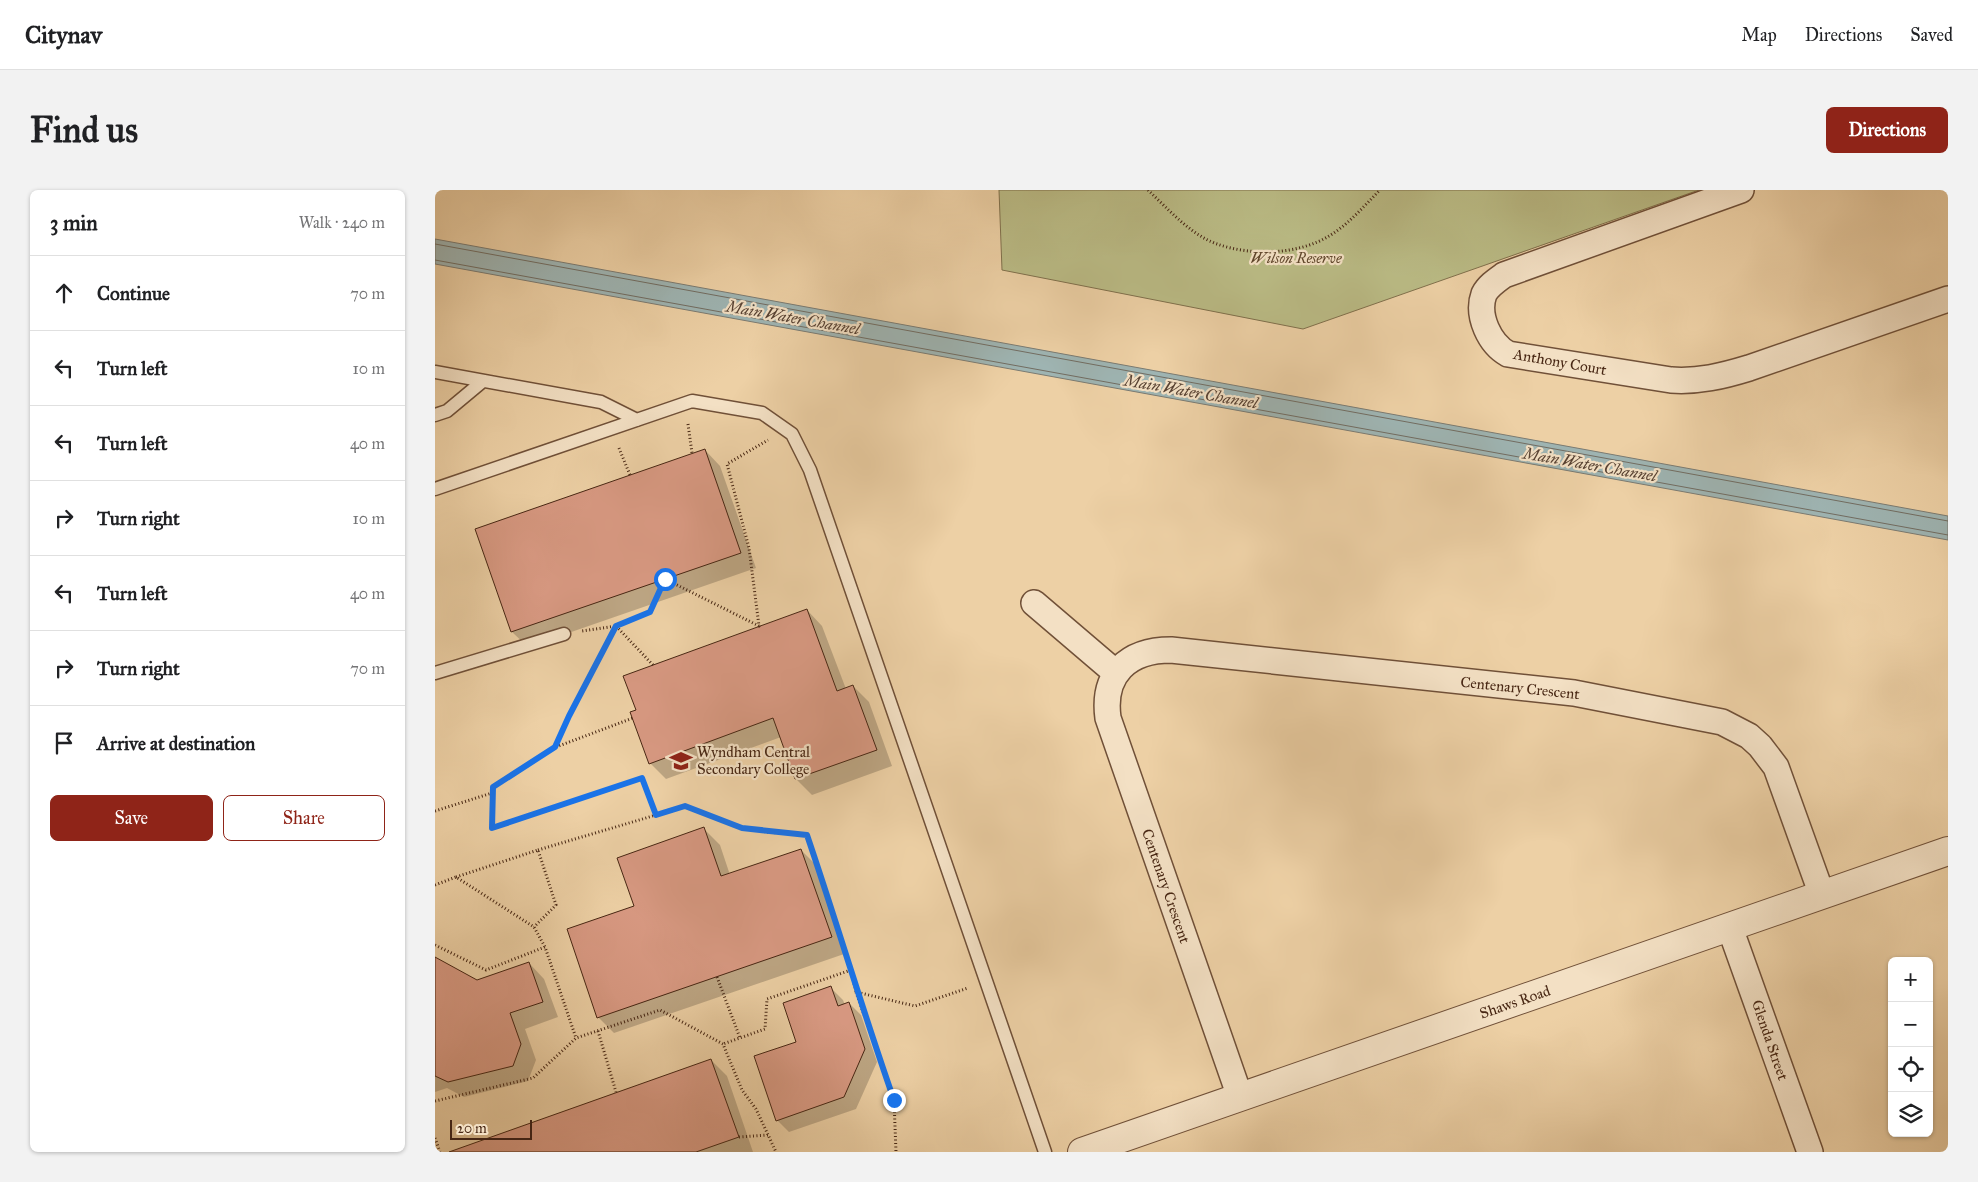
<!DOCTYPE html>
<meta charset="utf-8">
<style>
body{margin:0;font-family:"IM FELL Great Primer",serif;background:#f2f2f2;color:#202124}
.controls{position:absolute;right:15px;bottom:15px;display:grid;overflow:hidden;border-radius:8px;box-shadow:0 1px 4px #0004}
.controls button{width:45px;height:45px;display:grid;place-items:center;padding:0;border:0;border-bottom:1px solid #e0e0e0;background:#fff;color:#202124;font:25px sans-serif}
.scale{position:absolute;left:15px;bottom:12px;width:82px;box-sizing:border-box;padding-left:5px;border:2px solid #472613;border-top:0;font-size:14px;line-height:18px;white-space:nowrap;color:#472613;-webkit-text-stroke:4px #f3e0c4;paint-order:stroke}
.stop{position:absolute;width:15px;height:15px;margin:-11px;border:4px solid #1a73e8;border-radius:50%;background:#fff}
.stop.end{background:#1a73e8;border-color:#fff;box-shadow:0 1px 5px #0008}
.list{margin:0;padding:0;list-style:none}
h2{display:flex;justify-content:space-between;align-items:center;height:65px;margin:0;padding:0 20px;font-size:21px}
h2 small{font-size:16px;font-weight:400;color:#757577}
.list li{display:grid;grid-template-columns:32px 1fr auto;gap:15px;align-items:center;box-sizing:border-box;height:75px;padding:0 20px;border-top:1px solid #e0e0e0}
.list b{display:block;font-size:19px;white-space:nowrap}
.list em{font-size:16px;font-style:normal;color:#757577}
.actions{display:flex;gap:10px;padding:15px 20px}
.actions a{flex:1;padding:11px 0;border:1px solid #8f2418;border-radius:8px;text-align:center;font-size:18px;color:#8f2418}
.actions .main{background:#8f2418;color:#fff}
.icon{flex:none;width:28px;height:28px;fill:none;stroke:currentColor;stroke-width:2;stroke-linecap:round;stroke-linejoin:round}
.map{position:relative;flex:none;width:1513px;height:962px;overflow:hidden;border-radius:8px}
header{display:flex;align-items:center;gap:30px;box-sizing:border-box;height:70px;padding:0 25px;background:#fff;border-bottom:1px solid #e0e0e0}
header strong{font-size:24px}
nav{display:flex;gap:28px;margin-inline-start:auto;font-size:18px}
.intro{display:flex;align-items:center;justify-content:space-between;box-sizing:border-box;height:120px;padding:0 30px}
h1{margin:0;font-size:35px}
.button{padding:12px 22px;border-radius:8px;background:#8f2418;color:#fff;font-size:18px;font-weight:700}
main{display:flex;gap:30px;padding:0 30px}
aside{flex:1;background:#fff;border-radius:8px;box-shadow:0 1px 4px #0004}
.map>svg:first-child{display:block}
</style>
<header>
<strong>Citynav</strong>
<nav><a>Map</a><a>Directions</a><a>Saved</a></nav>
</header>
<div class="intro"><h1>Find us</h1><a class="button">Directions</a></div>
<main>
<aside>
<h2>3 min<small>Walk · 240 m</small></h2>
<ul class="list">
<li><svg class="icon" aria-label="ahead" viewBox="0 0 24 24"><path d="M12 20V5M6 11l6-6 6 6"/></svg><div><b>Continue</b></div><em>70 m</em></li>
<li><svg class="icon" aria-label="left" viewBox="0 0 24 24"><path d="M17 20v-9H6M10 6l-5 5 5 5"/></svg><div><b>Turn left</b></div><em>10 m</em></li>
<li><svg class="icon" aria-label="left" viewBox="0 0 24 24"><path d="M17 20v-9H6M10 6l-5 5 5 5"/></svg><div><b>Turn left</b></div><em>40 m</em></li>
<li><svg class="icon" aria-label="right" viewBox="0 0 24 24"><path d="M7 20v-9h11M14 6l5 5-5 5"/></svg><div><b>Turn right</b></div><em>10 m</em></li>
<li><svg class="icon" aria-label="left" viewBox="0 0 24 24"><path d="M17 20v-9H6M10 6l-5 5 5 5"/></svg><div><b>Turn left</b></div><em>40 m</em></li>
<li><svg class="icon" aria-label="right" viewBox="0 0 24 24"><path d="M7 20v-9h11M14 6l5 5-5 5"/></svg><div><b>Turn right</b></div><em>70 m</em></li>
<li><svg class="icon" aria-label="arrive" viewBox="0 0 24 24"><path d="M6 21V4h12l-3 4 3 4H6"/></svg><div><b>Arrive at destination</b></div></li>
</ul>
<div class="actions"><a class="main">Save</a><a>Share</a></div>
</aside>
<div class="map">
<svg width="1513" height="962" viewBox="0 0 1513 962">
<rect width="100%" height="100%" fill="#edd0a5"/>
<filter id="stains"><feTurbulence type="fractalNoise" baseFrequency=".004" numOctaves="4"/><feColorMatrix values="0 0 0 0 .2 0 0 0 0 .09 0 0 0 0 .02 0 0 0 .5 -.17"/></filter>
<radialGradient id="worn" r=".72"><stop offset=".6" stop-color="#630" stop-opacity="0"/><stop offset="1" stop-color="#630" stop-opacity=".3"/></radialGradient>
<!-- green -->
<path fill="#babb85" stroke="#80704c" d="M564,0H1264L868,139L567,80Z"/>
<!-- water -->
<path fill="#9eb4b2" stroke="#7b7b72" d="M0,49L1513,326V350L0,74Z"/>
<!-- shadow -->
<path fill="#0003" d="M270,260L285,276L321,378L93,457L77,442L42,339Z
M372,420L387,436L411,499L418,496L434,512L457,576L377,605L361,589L346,547L231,589L215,573Z
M269,639L285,655L295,685L366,660L382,676L412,763L179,843L163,827L200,716Z
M0,769L42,791L94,773L109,789L123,827L90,839L101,870L93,891L29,907L12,898L0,902Z
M396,798L408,810L410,815L414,813L426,825L442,872L421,919L354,942L342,930L363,853Z
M276,870L292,886L318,962H18Z"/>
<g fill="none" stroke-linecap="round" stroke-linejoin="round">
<!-- shore -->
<path stroke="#726d62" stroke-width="1" d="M0,54L1513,331
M0,70L1513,345"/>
</g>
<!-- building -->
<path fill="#d89982" stroke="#472613" d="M270,259L306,363L76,442L40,339Z
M372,419L402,501L418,495L442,560L360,589L338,528L214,574L195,522L201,520L188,486Z
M269,637L286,686L366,659L397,747L162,828L132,739L199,716L182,668Z
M0,767L42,790L94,772L108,812L75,823L86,854L78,876L13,892L0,886Z
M396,796L403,816L414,812L430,859L409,907L341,931L319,866L361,852L348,813Z
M276,869L304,947L261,962H14Z"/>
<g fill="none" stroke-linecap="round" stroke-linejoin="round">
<defs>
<path id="service" d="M0,182L166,212L202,230
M0,225L12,221L48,191
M0,299L257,211L327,223L357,244L375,280L610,962
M0,483L129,444"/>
<path id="minor" d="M1306,0L1069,85C1062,90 1053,96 1049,104C1041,126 1055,154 1073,164L1236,190C1263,192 1288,186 1314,178L1513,109
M599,413L681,483
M1295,738L1375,962
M805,907L673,528C667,484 693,460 736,460L1139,503L1287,532L1314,546L1325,556L1341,577L1387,705"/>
<path id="tertiary" d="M647,962L1513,661"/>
</defs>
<!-- service casing -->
<use href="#service" stroke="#705038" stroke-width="15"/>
<!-- minor casing -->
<use href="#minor" stroke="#705038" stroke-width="28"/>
<!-- tertiary casing -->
<use href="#tertiary" stroke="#705038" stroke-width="30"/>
<!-- path -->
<path stroke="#472613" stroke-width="3" stroke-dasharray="1 2.5" stroke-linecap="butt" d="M713,0C733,19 756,45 782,54C816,66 863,65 894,46C913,35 929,16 945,0
M253,234L257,263
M184,258L195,285
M218,475L181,436L215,422L230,389L324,436L314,358L292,274L333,250
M121,557L198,528
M57,603L58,597L120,557L134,526L181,436L147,441
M0,621L57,603V638L207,588L221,625L250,616L307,638L331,642L372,645L416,780L332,809L330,839L288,854
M103,660L221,625
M21,687L103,660L121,715L99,737
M0,695L21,687L99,737L110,757
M0,755L51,780L110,757L141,848
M416,780L421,802L480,816L533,798
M282,787L305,848
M421,802L459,910L461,962
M163,841L181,902
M0,911L98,888L141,848L225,820L288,854L307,900L321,919L341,962
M304,947L333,945
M0,948L5,962"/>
<!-- service -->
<use href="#service" stroke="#f3e0c4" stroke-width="12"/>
<!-- minor -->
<use href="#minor" stroke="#f3e0c4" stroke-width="25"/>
<!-- tertiary -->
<use href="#tertiary" stroke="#f3e0c4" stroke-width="28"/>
</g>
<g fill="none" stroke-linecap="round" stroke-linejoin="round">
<!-- route -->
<path stroke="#1a73e8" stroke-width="6" d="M230,389L215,422L181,436L134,526L120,557L58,597L57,638L207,588L221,625L250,616L307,638L372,645C402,733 428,822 459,910"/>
</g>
<!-- icons -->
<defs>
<symbol id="school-bare" viewBox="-9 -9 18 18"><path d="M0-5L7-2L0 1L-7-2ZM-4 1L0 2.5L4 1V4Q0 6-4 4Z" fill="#8f2418" stroke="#f3e0c4" stroke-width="2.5" paint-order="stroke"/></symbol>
</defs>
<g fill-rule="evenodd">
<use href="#school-bare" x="230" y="555" width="32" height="32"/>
</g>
<g text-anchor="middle" stroke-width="4.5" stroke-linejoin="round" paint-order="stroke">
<!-- park labels -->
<g font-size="15" font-style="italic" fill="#5e442a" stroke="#f3e0c4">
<text x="861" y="73">Wilson Reserve</text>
</g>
<!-- street labels -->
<g font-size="15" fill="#472613" stroke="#f3e0c4">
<text transform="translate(1125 172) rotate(10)" y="5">Anthony Court</text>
<text transform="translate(1085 498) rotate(6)" y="5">Centenary Crescent</text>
<text transform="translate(731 696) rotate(71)" y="5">Centenary Crescent</text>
<text transform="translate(1080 812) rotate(-19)" y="5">Shaws Road</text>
<text transform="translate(1335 850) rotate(71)" y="5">Glenda Street</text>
</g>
<!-- poi labels -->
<g font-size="15" fill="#472613" stroke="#f3e0c4" text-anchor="start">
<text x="262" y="567">Wyndham Central<tspan x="262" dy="17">Secondary College</tspan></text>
</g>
<!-- water labels -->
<g font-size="16" font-style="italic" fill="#584233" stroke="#f3e0c4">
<text transform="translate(358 127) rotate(10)" y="6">Main Water Channel</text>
<text transform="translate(756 201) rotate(10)" y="6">Main Water Channel</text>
<text transform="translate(1155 274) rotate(10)" y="6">Main Water Channel</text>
</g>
</g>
<rect width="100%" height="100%" filter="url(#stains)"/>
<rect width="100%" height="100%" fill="url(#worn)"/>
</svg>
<div class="controls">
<button>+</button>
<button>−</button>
<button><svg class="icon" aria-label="locate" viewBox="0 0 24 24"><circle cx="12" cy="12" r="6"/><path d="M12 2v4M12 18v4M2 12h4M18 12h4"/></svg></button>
<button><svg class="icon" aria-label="layers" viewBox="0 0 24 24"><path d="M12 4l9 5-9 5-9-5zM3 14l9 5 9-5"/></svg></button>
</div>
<div class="scale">20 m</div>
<div class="stop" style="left:230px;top:389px"></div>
<div class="stop end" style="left:459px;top:910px"></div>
</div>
</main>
